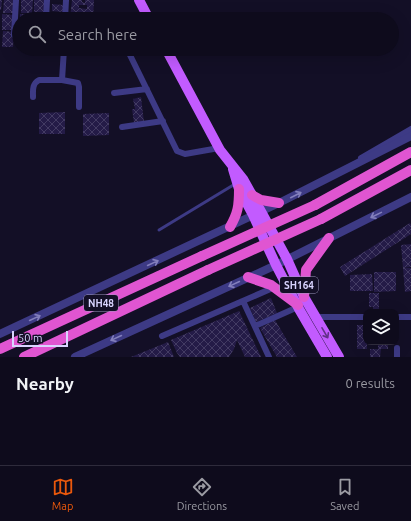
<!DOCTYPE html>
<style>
body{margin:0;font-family:Ubuntu,sans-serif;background:#1c1929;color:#f1f3f6}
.controls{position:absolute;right:12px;bottom:12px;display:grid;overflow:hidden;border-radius:8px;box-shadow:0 4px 16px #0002}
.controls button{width:36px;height:36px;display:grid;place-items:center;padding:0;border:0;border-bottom:1px solid #2e2b3b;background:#0e0b1c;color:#f1f3f6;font:20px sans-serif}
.scale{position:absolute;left:12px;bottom:10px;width:56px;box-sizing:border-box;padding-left:4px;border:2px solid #d9d4ff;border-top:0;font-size:11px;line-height:14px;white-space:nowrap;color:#d9d4ff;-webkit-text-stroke:3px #130f26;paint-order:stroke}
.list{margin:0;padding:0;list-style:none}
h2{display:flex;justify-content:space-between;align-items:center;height:52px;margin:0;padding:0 16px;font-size:17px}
h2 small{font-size:13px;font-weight:400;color:#9b9ba3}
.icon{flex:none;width:22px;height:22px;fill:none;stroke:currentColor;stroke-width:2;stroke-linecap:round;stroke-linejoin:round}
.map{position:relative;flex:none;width:411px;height:357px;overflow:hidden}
.search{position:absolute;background:#0e0b1c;box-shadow:0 4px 16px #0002;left:12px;right:12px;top:12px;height:44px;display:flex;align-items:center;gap:10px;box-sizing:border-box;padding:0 14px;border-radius:22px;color:#9b9ba3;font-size:15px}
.sheet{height:108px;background:#0e0b1c}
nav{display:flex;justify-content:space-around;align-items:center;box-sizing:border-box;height:56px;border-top:1px solid #2e2b3b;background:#0e0b1c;font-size:11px;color:#9b9ba3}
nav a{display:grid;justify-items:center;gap:2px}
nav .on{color:#ea580c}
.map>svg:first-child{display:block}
</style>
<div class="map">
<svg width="411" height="357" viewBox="0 0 411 357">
<defs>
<pattern id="building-cross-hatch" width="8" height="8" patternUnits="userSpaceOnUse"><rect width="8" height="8" fill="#241b47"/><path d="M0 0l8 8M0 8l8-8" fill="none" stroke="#433b63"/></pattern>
</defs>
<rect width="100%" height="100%" fill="#130f26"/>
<!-- building -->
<path fill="url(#building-cross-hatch)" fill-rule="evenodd" d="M0,0H2L1,10H0Z
M4,0H15L14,13H3Z
M21,0H33L32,13H21Z
M34,0H46L45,14L34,13Z
M72,0H82V2L85,3V0H94L93,19H85V15H81V19H70ZM79,5H87V9L79,8Z
M52,4L63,5V12L52,11Z
M2,14L14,15L13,30H2Z
M20,14L32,15L31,19H20Z
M33,15L45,16V19H33Z
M51,16L62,17V19H51Z
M94,16H124V19H94Z
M3,31L14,32L13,47H2Z
M141,97L144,122L134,123L132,109H135L133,99Z
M65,112V134H39V113Z
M109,113V135L83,136V114Z
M410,223L411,225V234L345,276L340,267Z
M411,244V267L403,268L401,245Z
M403,268H411V291L405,292Z
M374,272H396V291L374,292Z
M372,274L373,291H350V275Z
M369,293H379V311H373V307H369Z
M271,298L277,313L256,322L250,308Z
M239,311L261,357H245L237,340L234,349L229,357H180L177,353L171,340Z
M275,320L297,357H277L260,328Z
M357,325H366V342H367V349H357Z
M168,342L174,357H131Z
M378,342H388V349H381L380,357H370V349H378Z"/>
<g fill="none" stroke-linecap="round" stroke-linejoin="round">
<!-- service -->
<path stroke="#3d3a85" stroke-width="3" d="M159,230L235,184"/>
<!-- minor -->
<path stroke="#3d3a85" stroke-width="6" d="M46,19L47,0
M65,19L66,0
M14,35L16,0
M127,49L177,151L185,154L219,148
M62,80L64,49
M114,93L147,89
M33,97C33,90 32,84 39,80H62L78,83L79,87V107
M122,127L163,121
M361,158L411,129
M243,301L269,357
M316,317H366
M396,317H411
M255,326L298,307
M162,336L275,287
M397,357V348"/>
<!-- tertiary -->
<path stroke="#3d3a85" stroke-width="8" d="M0,334L279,203L411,136
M75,357L276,265L411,197"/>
<!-- primary -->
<path stroke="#c25bff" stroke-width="10" d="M139,0L149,19
M166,49L220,150L243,179L252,195L287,259L304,297L339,357
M233,169L239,189L253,215L276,265L299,309L327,357"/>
<!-- trunk -->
<path stroke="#e055d1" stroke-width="10" d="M252,195L261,200L279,203
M315,205L411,152
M321,219L411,170
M230,227C238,213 239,206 239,189
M248,277L271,285L298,305
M304,297L306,270L329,238
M0,349L202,256
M24,357L208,270"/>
<!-- trunk-bridge -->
<path stroke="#e055d1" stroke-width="10" d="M202,256L315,205
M208,270L321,219"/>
</g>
<!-- one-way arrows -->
<defs><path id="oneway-shaft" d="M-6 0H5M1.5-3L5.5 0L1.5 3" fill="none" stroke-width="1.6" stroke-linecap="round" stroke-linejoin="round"/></defs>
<g stroke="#837fbc">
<use href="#oneway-shaft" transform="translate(296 195) rotate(-27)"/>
<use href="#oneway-shaft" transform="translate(376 215) rotate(154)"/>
<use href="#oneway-shaft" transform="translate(153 263) rotate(-25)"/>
<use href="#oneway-shaft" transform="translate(234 284) rotate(155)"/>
<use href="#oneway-shaft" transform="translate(35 318) rotate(-25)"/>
<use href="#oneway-shaft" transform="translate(116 338) rotate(155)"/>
</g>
<use stroke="#623188" href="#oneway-shaft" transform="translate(325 333) rotate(60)"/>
<g text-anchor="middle" stroke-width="3.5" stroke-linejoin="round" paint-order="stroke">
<!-- shield labels -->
<g fill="#130f26" stroke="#9e99be" stroke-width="1">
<rect x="280" y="277" width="38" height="16" rx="3"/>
<rect x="84" y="295" width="34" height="16" rx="3"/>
</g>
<g font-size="10" font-weight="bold" fill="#d9d4ff">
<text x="299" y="289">SH164</text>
<text x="101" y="307">NH48</text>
</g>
</g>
</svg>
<div class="controls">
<button><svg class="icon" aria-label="layers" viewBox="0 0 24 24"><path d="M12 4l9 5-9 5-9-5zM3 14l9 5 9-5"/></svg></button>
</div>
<div class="scale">50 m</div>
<div class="search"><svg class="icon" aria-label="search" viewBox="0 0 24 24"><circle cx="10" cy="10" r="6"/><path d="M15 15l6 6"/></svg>Search here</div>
</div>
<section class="sheet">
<h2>Nearby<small>0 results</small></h2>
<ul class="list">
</ul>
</section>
<nav>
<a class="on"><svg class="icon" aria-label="map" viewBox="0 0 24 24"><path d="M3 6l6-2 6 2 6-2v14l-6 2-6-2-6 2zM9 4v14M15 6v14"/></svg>Map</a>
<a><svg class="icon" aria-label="directions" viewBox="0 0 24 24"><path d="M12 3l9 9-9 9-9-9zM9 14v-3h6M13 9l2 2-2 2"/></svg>Directions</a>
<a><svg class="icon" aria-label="saved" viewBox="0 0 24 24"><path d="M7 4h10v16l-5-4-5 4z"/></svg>Saved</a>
</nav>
